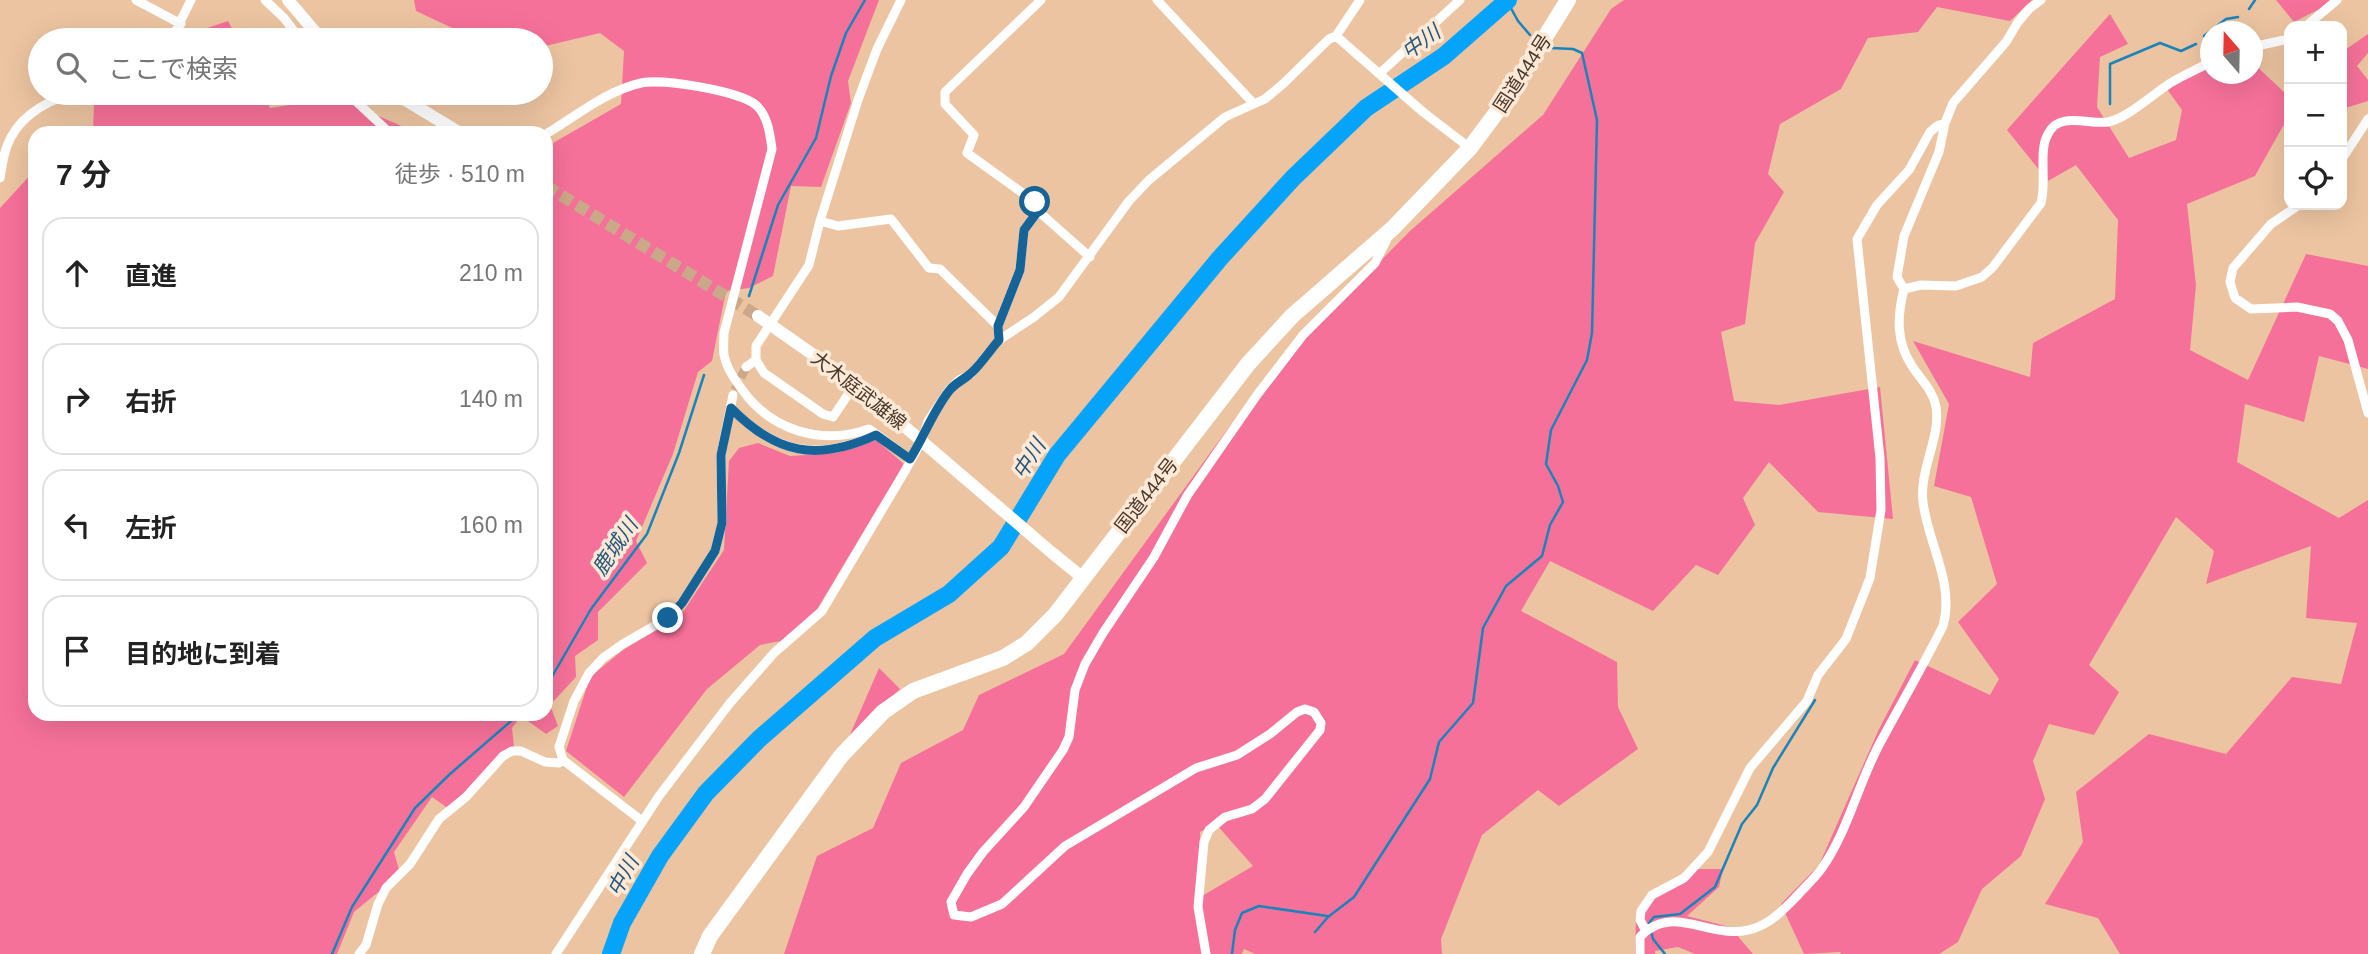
<!DOCTYPE html>
<html lang="ja">
<meta charset="utf-8">
<style>
body{margin:0;font-family:Helvetica,"Noto Sans JP",sans-serif;background:#f6f6f6;color:#222}
.controls{position:absolute;right:21px;top:21px;display:grid;overflow:hidden;border-radius:14px;box-shadow:0 7px 28px #0002}
.controls button{width:63px;height:63px;display:grid;place-items:center;padding:0;border:0;border-bottom:2px solid #e0e0e0;background:#fff;color:#222;font:35px sans-serif}
.compass{position:absolute;left:2200px;top:21px;width:63px;height:63px;border-radius:50%;background:#fff;box-shadow:0 7px 28px #0002;rotate:340deg}
.stop{position:absolute;width:21px;height:21px;margin:-16px;border:5px solid #166497;border-radius:50%;background:#fff}
.stop.end{background:#166497;border-color:#fff;box-shadow:0 2px 7px #0008}
.list{margin:0;padding:0;list-style:none}
h2{display:flex;justify-content:space-between;align-items:center;height:91px;margin:0;padding:0 28px;font-size:30px}
h2 small{font-size:23px;font-weight:400;color:#767676}
.list li{display:grid;grid-template-columns:46px 1fr auto;gap:21px;align-items:center;box-sizing:border-box;height:112px;margin:0 14px 14px;padding:0 14px;border:2px solid #e0e0e0;border-radius:21px}
.list b{display:block;font-size:26px;white-space:nowrap}
.list em{font-size:23px;font-style:normal;color:#767676}
.icon{flex:none;width:38px;height:38px;fill:none;stroke:currentColor;stroke-width:2;stroke-linecap:round;stroke-linejoin:round}
.map{position:relative;flex:none;width:2368px;height:954px;overflow:hidden}
.search{position:absolute;background:#fff;box-shadow:0 7px 28px #0002;left:28px;top:28px;width:525px;height:77px;display:flex;align-items:center;gap:18px;box-sizing:border-box;padding:0 24px;border-radius:38px;color:#767676;font-size:26px}
.panel{position:absolute;background:#fff;box-shadow:0 7px 28px #0002;left:28px;top:126px;width:525px;height:595px;border-radius:21px}
.map>svg:first-child{display:block}
</style>
<div class="map">
<svg width="2368" height="954" viewBox="0 0 2368 954">
<rect width="100%" height="100%" fill="#ecc4a1"/>
<!-- green -->
<path fill="#f67199" fill-rule="evenodd" d="M414,0H879L848,81L851,103L821,187L791,186L773,276L749,288L726,291L712,361L698,372L673,454L636,541L647,563L598,612V640L575,656L576,677L550,705L558,726L546,734L521,716L512,728L514,747L449,809L432,797L394,852L399,870L382,889L354,912L337,954H0V208L35,170V714H546V147L621,104L624,51L600,33L541,47V40H478L416,11Z
M1624,0H2032L2010,21L1937,7L1918,32L1868,38L1841,89L1780,124L1768,174L1784,192L1755,243L1745,324L1721,332L1734,401L1779,405L1880,387L1893,519L1818,512L1769,462L1743,498L1755,525L1718,575L1696,565L1653,611L1550,561L1521,611L1617,662L1618,707L1638,749L1559,806L1538,790L1482,835L1441,939L1442,954H1255L1244,949L1242,954H784L817,856L873,828L901,763L963,730L979,695L1064,654L1264,379L1410,231L1543,115L1611,9ZM1216,824L1253,866L1202,896L1200,832Z
M2276,0H2337L2294,22Z
M2110,14L2128,44L2100,57L2097,107L2129,158L2176,140L2182,110L2164,85L2210,59V74H2252L2253,63L2284,92L2289,89V124L2283,126L2255,176L2187,204L2196,285L2190,350L2248,380L2306,254L2368,266V369L2319,356L2304,422L2245,404L2237,462L2339,518L2368,500V954H2120L2098,918L2045,904L2083,842L2076,792L2149,734L2226,754L2292,677L2341,684L2357,623L2306,618L2311,546L2206,584L2214,551L2176,517L2089,665L2119,692L2094,735L2049,724L2033,761L2045,799L2021,856L1982,889L1958,942L1939,954H1841L1840,952L1804,954L1781,904L1819,865L1879,729L1915,660L1990,695L1999,679L1958,622L1997,584L1971,497L1934,486L1949,404L1913,341L2030,377L2033,343L2115,299L2118,220L2076,165L2048,181L2007,130Z
M228,21L238,40H188L204,29Z
M2368,34V53L2357,66L2368,80V101L2342,109V52Z
M111,93H263L270,108L336,98L418,133H93L94,104Z
M876,440L904,464L816,611L781,641L760,645L707,689L624,797L566,751L590,677L623,650L681,615L724,550L729,461L739,448L758,443L790,456L836,453Z
M879,668L900,689L849,737Z
M1694,869H1723L1719,887L1687,916L1730,927L1753,954H1695L1678,947L1655,951V954H1635L1636,916L1648,896Z"/>
<g fill="none" stroke-linecap="round" stroke-linejoin="round">
<!-- stream -->
<path stroke="#1984bc" stroke-width="2.5" d="M1507,1L1518,21L1530,35
M2249,9L2255,0
M2204,36L2226,19L2238,17
M2110,104V64L2160,43L2181,51L2196,44
M749,296L778,205L816,138L831,76L846,33L865,0
M546,687L591,609L647,534L679,453L704,375
M1315,932L1328,917L1354,897L1430,779L1439,742L1473,703L1483,628L1506,586L1542,556L1550,525L1563,502L1558,486L1546,464L1551,430L1587,360L1592,333L1597,120L1582,53L1573,49L1551,48
M332,954L352,907L415,808L450,774L519,714
M1232,954L1235,930L1242,913L1259,906L1327,916
M1665,954L1653,939L1649,923L1654,917L1680,914L1715,887L1742,824L1757,805L1773,768L1815,700"/>
<!-- river -->
<path stroke="#05a4fa" stroke-width="18" d="M611,954L622,923L660,856L706,793L759,739L875,638L949,594L1001,547L1057,455L1220,258L1293,178L1366,108L1444,56L1508,0"/>
<!-- street-tunnel -->
<path stroke="#cba889" stroke-width="9" stroke-dasharray="9 4.5" stroke-linecap="butt" d="M735,390L746,367"/>
<!-- secondary-tunnel -->
<path stroke="#cba889" stroke-width="12" stroke-dasharray="12 6" stroke-linecap="butt" d="M546,186L758,316"/>
<!-- street -->
<path stroke="#fff" stroke-width="9" d="M136,0L181,24
M265,0L284,18L301,40
M1157,0L1254,104
M2306,26L2337,0
M1336,36L1423,112L1470,148
M171,40L191,0
M2252,47L2289,39
M1379,74L1460,0
M347,93L390,133
M546,134C576,116 606,91 641,83C661,78 740,91 756,105C768,116 770,134 772,149L724,333C724,340 723,348 724,355C726,366 734,379 741,388C770,430 820,446 869,429L910,459
M2342,159L2368,119
M0,178C2,168 3,156 7,146C18,117 46,101 74,93
M2299,205L2271,224L2233,268L2230,282L2235,298L2251,309L2297,307L2330,314L2338,321L2348,340L2368,413
M1038,211L1035,202L967,153L974,135L945,104V92L1041,0
M820,221L838,226L891,219L929,268L940,269L998,326
M1904,289L1921,285L1956,286L1982,277L1993,267L2041,203C2047,182 2038,151 2048,134C2059,111 2089,125 2108,122C2128,118 2154,93 2172,82C2184,75 2198,69 2210,62
M999,340L998,326L1020,270L1024,230L1038,211L1090,257
M746,367L756,360
M731,408C776,454 817,461 876,435
M833,417L823,414L764,373L756,360V346L809,265L820,221L858,100L877,49L901,0
M833,417L855,384
M642,821L563,760L559,747L574,701L589,673L603,658L623,644L668,618L682,603L715,551L722,523L721,455L733,395
M1646,931L1640,920L1641,911L1652,895L1684,878L1708,852L1750,768L1807,701L1818,675L1846,639L1870,578L1881,510L1880,458L1857,239L1877,205L1909,170L1930,132L1937,126L1945,123
M359,954L366,945L378,904L386,888L410,864L439,819L466,797L503,756L512,751H521L545,762L559,763L563,760
M556,954L659,796L730,703L774,653L822,611L905,471L922,440L928,421L949,390L959,380L971,374L999,340L1034,317L1059,297L1129,201L1149,180L1225,117L1265,99L1284,83L1329,39L1336,36L1360,0
M1206,954L1198,907L1204,842L1209,830L1225,817L1252,809L1265,799L1320,730L1321,723L1314,712L1305,709L1297,712L1270,734L1237,755L1196,768L1065,846L1002,904L971,917L954,915L951,902L967,874L983,852L1024,807L1063,750L1069,737L1075,690L1085,664L1103,633L1154,557L1187,496L1257,395L1303,335L1375,263L1387,239
M1640,954V937C1674,899 1717,947 1760,926C1774,920 1786,907 1797,896C1805,887 1815,878 1822,868C1848,831 1858,784 1880,743C1901,704 1923,666 1943,626C1955,583 1928,544 1923,502C1919,470 1941,437 1936,407C1933,390 1921,380 1912,366C1896,342 1897,316 1904,289L1897,277L1904,236L1939,152L1945,123L1953,103L2006,42L2018,22L2029,9L2041,0"/>
<!-- secondary -->
<path stroke="#fff" stroke-width="12" d="M288,0L322,40
M394,93L460,133
M758,316L855,384L1051,552L1083,578"/>
<!-- highway -->
<path stroke="#fff" stroke-width="16" d="M702,954L710,936L841,756L883,712L913,691L1003,658L1027,643L1055,615L1248,364L1292,316L1393,228L1470,148L1508,97L1568,0"/>
</g>
<g fill="none" stroke-linecap="round" stroke-linejoin="round">
<!-- route -->
<path stroke="#166497" stroke-width="9" d="M668,618L682,603L715,551L722,523L721,455L731,408C776,454 817,462 876,435L910,459C924,437 932,413 949,391C955,383 962,381 970,374C978,368 991,349 999,340L998,326L1020,270L1024,230L1038,211L1035,202"/>
</g>
<g text-anchor="middle" stroke-width="7" stroke-linejoin="round" paint-order="stroke">
<!-- street labels -->
<g font-size="19" fill="#48382a" stroke="#fee9d7">
<text transform="translate(1522 73) rotate(-57)" y="7">国道444号</text>
<text transform="translate(859 390) rotate(38)" y="7">大木庭武雄線</text>
<text transform="translate(1146 495) rotate(-52)" y="7">国道444号</text>
</g>
<!-- water labels -->
<g font-size="21" font-style="italic" fill="#27587b" stroke="#fee9d7">
<text transform="translate(1421 42) rotate(-36)" y="7">中川</text>
<text transform="translate(1029 459) rotate(-57)" y="7">中川</text>
<text transform="translate(615 547) rotate(-56)" y="7">鹿城川</text>
<text transform="translate(623 876) rotate(-61)" y="7">中川</text>
</g>
</g>
</svg>
<div class="controls">
<button>+</button>
<button>−</button>
<button><svg class="icon" aria-label="locate" viewBox="0 0 24 24"><circle cx="12" cy="12" r="6"/><path d="M12 2v4M12 18v4M2 12h4M18 12h4"/></svg></button>
</div>
<svg class="compass" viewBox="-18 -18 36 36"><path d="M0-13l5 13h-10z" fill="#e53935"/><path d="M0 13l5-13h-10z" fill="#767676"/></svg>
<div class="stop" style="left:1035px;top:202px"></div>
<div class="stop end" style="left:668px;top:618px"></div>
<div class="search"><svg class="icon" aria-label="search" viewBox="0 0 24 24"><circle cx="10" cy="10" r="6"/><path d="M15 15l6 6"/></svg>ここで検索</div>
<section class="panel">
<h2>7 分<small>徒歩 · 510 m</small></h2>
<ul class="list">
<li><svg class="icon" aria-label="ahead" viewBox="0 0 24 24"><path d="M12 20V5M6 11l6-6 6 6"/></svg><div><b>直進</b></div><em>210 m</em></li>
<li><svg class="icon" aria-label="right" viewBox="0 0 24 24"><path d="M7 20v-9h11M14 6l5 5-5 5"/></svg><div><b>右折</b></div><em>140 m</em></li>
<li><svg class="icon" aria-label="left" viewBox="0 0 24 24"><path d="M17 20v-9H6M10 6l-5 5 5 5"/></svg><div><b>左折</b></div><em>160 m</em></li>
<li><svg class="icon" aria-label="arrive" viewBox="0 0 24 24"><path d="M6 21V4h12l-3 4 3 4H6"/></svg><div><b>目的地に到着</b></div></li>
</ul>
</section>
</div>
